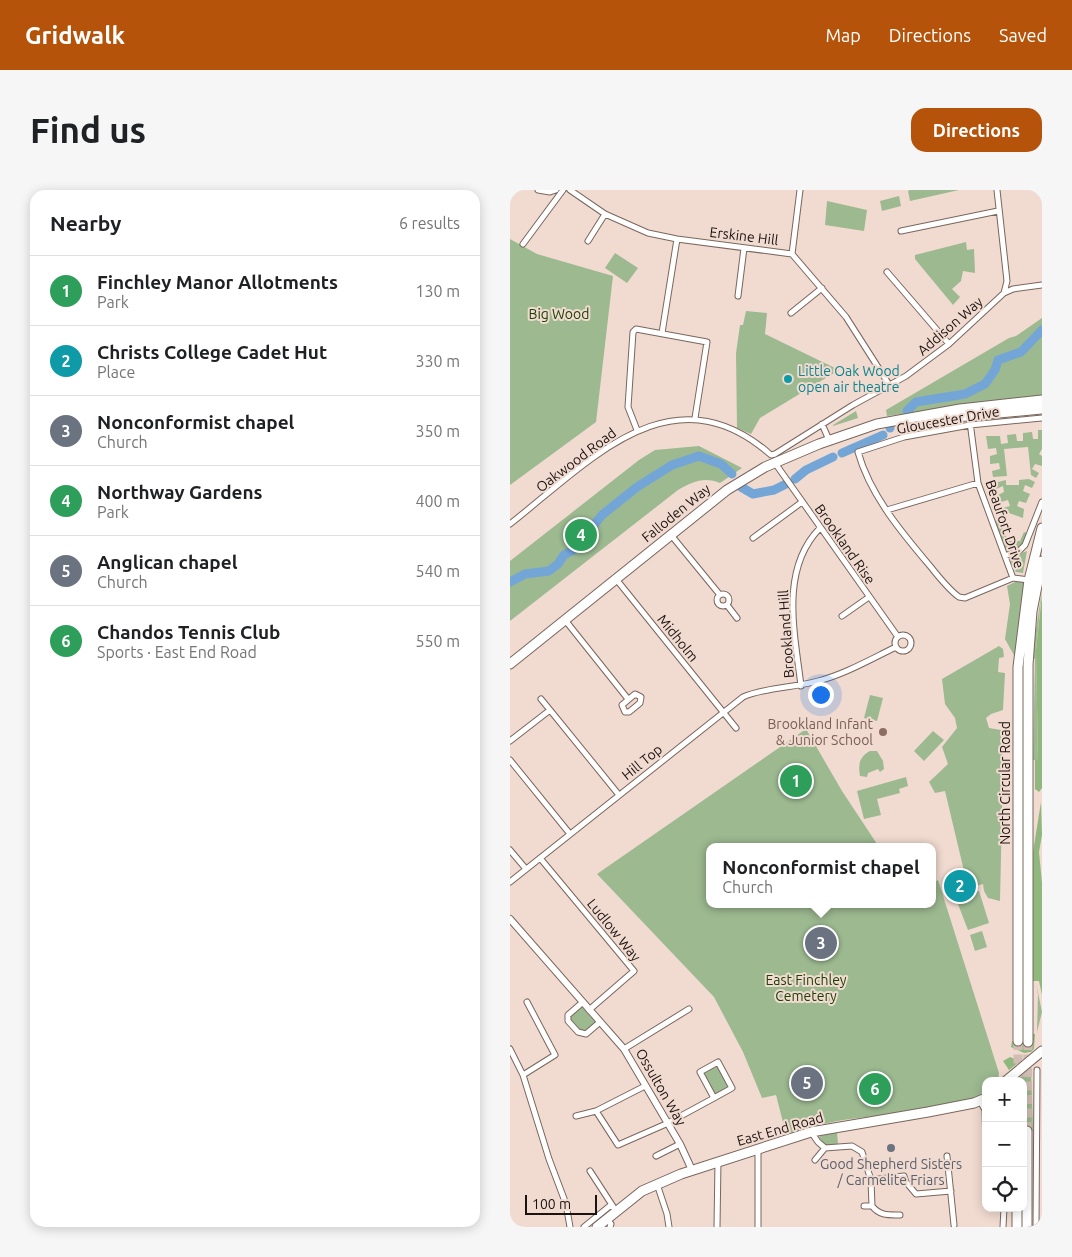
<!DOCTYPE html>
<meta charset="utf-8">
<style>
body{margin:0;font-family:Ubuntu,sans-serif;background:#f6f6f6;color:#202124}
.controls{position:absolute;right:15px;bottom:15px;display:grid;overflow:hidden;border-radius:10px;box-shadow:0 2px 12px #0003}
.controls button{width:45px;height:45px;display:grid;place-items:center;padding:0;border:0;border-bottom:1px solid #e0e0e0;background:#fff;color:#202124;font:25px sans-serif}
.scale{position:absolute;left:15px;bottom:12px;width:72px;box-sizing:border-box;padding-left:5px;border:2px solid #1b1310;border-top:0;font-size:14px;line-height:18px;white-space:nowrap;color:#1b1310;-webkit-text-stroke:4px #f1dbd0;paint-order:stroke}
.you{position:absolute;left:310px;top:504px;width:18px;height:18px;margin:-12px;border:4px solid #fff;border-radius:50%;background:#1a73e8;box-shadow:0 0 0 8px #1a73e833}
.badge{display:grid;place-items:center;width:32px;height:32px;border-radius:50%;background:#b45309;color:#fff;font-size:16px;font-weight:700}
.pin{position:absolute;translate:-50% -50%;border:2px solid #fff;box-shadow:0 1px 5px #0006}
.popup{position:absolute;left:196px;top:653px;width:230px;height:65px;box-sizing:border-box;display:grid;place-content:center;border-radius:10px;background:#fff;filter:drop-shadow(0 1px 4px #0005);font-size:16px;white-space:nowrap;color:#757577}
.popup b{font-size:19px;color:#202124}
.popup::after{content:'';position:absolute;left:50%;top:100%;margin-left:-10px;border:10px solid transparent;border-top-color:#fff}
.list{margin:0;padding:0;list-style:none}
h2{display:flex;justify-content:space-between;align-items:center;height:65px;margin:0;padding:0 20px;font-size:21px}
h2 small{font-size:16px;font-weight:400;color:#757577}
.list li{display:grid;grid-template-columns:32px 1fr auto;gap:15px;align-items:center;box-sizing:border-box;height:70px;padding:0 20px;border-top:1px solid #e0e0e0}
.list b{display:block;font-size:19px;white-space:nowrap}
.list p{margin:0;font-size:16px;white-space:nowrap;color:#757577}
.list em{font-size:16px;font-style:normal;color:#757577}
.icon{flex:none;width:28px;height:28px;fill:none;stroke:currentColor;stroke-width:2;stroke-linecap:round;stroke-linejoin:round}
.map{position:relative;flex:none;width:532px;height:1037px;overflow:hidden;border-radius:15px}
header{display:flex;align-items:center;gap:30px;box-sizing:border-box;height:70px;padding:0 25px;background:#b45309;color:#fff}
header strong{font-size:24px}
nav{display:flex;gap:28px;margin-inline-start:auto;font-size:18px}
.intro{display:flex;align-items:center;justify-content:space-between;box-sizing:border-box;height:120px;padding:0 30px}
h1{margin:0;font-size:35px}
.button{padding:12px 22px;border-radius:15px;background:#b45309;color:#fff;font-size:18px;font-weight:700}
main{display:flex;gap:30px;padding:0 30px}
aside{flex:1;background:#fff;border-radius:15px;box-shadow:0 2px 12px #0003}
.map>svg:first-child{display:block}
</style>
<header>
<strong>Gridwalk</strong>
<nav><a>Map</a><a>Directions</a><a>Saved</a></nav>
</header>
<div class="intro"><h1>Find us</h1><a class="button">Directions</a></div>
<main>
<aside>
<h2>Nearby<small>6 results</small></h2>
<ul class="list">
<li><span class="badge" style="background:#2e9e5b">1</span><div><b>Finchley Manor Allotments</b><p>Park</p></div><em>130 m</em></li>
<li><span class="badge" style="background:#0f9aa8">2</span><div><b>Christs College Cadet Hut</b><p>Place</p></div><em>330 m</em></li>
<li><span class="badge" style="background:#6b7280">3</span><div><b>Nonconformist chapel</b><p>Church</p></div><em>350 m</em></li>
<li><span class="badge" style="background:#2e9e5b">4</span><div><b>Northway Gardens</b><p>Park</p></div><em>400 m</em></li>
<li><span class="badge" style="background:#6b7280">5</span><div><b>Anglican chapel</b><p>Church</p></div><em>540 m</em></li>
<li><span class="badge" style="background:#2e9e5b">6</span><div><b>Chandos Tennis Club</b><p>Sports · East End Road</p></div><em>550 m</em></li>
</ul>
</aside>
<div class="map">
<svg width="532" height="1037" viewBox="0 0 532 1037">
<rect width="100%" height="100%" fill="#f1dbd0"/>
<!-- green -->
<path fill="#9cb990" d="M400,0H449L400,11L398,1Z
M389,6L391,16L372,21L370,11Z
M317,11L357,20L354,41L315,35Z
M0,49L27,64L103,86L86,232L0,295Z
M456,52L457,60L464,59L465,83L453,81L451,91L442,99L450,107L443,115L405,69V65Z
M105,63L128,78L117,93L95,78Z
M236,121L257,123L255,144L329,180L250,228L241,244L227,238L226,163L230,135H233Z
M532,128V205L377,226L376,220L499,148L506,146Z
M346,221L348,228L323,236V235Z
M528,240H532V259L529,264L532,266V276L525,274L522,279L529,283L526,288L521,285L518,257L494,259L497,286L483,287L482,281L490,279L489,273L480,274V266L487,264L486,258L478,259L476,246H490L491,254L498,253L497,245L506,244L507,251H513V243L522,242L523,249H528Z
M189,256L232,278L210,293C195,286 181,292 168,300L0,431V371L129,270L145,260Z
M519,289L525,292L522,298L515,295L513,301L520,304L516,313L509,311L507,316L514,319L513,328L499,323L495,324L493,318L500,316L498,310L491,312L488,305L494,302L493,296L486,299L484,293L496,290V295H509V290Z
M490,329L498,351H510L514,342L517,343L511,358L497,363L485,331Z
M517,361L513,383L506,382L499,368Z
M507,391L514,392L515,396L505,467L495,449L500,414L497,396Z
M532,399L526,460L528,570H523L525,469L522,467Z
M489,456L493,459L494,467L489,468L488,482L495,483L493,520L481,524L476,528L479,538L491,540L493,575L490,711L478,708L474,701L473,694L466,696L454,681L435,601L425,603L419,592L438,574L432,557L447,538L445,528L435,514L432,489Z
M360,505L373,508L367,531L354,528Z
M296,539L332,601L369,657H200V714H422V693L428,690L489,883L488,891H476V902C438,923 382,923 340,929C318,932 297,938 276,944L266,905L252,908L233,862L204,807L87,684Z
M423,541L434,550L414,571L404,561Z
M360,561H367L373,571L374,579L370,582L368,579L358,583L357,587L350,586C348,575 349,567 360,561Z
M396,587L398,596L389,599L390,603L367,609L371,625L354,629L347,601Z
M469,701L479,733L458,740L446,709Z
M472,741L477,757L465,761L460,745Z
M526,793L532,822L527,842L528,805Z
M71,816L87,834L76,843L72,842L60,831L61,825Z
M208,872L222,898L204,908L190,882Z
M521,878L523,941L513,942V891H505Z
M327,942L328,955L317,956L309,948L310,946Z"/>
<!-- forest -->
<path fill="#8fb77e" d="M532,405V598L529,602L525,599V570H528L526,460Z
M531,612L532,645L529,662L532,693V805L529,791H523V662Z
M523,844H525L524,859L521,862L514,863L501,857L502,851H523Z
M500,867L510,871L499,880L493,871Z"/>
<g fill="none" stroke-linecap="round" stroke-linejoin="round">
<!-- river -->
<path stroke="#73a5d7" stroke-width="9" d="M397,221L406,212L455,204L475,194L485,180L488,170L511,162L532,140
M380,238V237
M332,263L373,245
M285,289L296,280L323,267
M231,297L243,304L264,300L276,294
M0,392L15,384L39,381L48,374L54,365L65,359L92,325L127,297L162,275L189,266L211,274L222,284"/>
<!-- trunk-tunnel -->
<path stroke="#d1bdb3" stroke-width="9" stroke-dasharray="9 4.5" stroke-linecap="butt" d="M508,851V891
M517,941L518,852"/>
<defs>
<path id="minor" d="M28,0L40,2L46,0
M60,0L95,24L138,43L167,49L282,64L336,127L380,196
M487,0L497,91L494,103
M391,41L488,21
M78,51L95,24
M13,54L53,0
M282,64L290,0
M377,82L439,154
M228,106L234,58
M281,123L312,98
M152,143L167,49
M460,232L468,293L503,388
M312,234L319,250
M127,240L118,217L123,142L126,139L197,152L185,228
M265,273L388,447
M377,320L468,293
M0,334C78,273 162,177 261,265L265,264L343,215L396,186L439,154L494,103L503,99L532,95
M161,345L210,405
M243,348L292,312
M495,366L510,360L515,355L532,312
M106,389L226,538
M519,390L503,388L455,408L449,407C438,399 429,387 420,376C392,343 360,305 348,262L394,247L460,235L532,228
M207 410a6 6 0 1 1 12 0a6 6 0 1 1-12 0Z
M217,415L227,428
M332,426L359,407
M55,430L118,509
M385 453a8 8 0 1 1 16 0a8 8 0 1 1-16 0Z
M291,496C285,444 269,380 310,338
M125,504L131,507L130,513L119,522H115L112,515Z
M31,509L40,520
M0,551L40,520L109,605
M0,570L60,644
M0,660L16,679
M30,668L124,781L79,820
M0,692L233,507C256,497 283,498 308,491C335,484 361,469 386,457
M73,812L58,825V831L68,842L76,844L90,832
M0,859L13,885L39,969L56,1014L60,1037
M114,859L179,819
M208,872L222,898L204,908L190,882Z
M13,885L45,865L17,812
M470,911L475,920L476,955
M86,921L108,955L156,934L204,908
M66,926L86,921L135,896
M301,942L308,952L315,958L342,956L352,962L361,990L362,1016
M146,966L170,954
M437,966L444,1035
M305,970L315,958
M80,981L106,1021
M361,990L394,986L396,992L406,1004L441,1001
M147,994L157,1024L159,1037
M354,1016H362
M362,1016C370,1026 378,1025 390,1025
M97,1029L101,1034L100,1037
M74,1037L101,1015
M207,1037L208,971
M248,1037V959
M493,1037L494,1018
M526,1037L527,880"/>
<path id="tertiary" d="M0,729L114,859L170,954L182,980"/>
<path id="primary" d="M496,891L532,861
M87,1037L132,1001L171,984L301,942L418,922L464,913L476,908"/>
<path id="trunk" d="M414,230L532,219
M0,474L217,300L255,277L309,254L367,234L450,219L532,210
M508,851V477L519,390L532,338
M518,852V475L522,421L532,371
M507,1037V1018
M517,1037V941"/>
</defs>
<!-- minor casing -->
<use href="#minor" stroke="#79665d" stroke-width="7"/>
<!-- tertiary casing -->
<use href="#tertiary" stroke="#79665d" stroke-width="8"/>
<!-- primary casing -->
<use href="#primary" stroke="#79665d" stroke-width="11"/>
<!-- trunk casing -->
<use href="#trunk" stroke="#79665d" stroke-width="11"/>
<!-- minor -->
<use href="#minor" stroke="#fff" stroke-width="5"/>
<!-- tertiary -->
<use href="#tertiary" stroke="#fff" stroke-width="6"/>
<!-- primary -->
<use href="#primary" stroke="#fff" stroke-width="9"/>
<!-- trunk -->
<use href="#trunk" stroke="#fff" stroke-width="9"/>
</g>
<!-- markers -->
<circle fill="#0f9aa8" stroke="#f1dbd0" stroke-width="2" cx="278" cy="189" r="5"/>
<circle fill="#8d6e63" stroke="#f1dbd0" stroke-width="2" cx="373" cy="542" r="5"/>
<circle fill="#6b7280" stroke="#f1dbd0" stroke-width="2" cx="381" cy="958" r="5"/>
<g text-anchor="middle" stroke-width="4" stroke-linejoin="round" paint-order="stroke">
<!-- street labels -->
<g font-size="14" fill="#1b1310" stroke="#f1dbd0">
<text transform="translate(234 46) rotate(7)" y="5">Erskine Hill</text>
<text transform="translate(440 136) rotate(-41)" y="5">Addison Way</text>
<text transform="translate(438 230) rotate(-10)" y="5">Gloucester Drive</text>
<text transform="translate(66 270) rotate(-37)" y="5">Oakwood Road</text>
<text transform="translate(166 323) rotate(-39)" y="5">Falloden Way</text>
<text transform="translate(495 334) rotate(71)" y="5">Beaufort Drive</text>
<text transform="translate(335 354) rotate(55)" y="5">Brookland Rise</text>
<text transform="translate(276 444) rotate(-94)" y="5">Brookland Hill</text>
<text transform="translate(168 448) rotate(51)" y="5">Midholm</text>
<text transform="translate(132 572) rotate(-39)" y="5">Hill Top</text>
<text transform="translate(495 593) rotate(-90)" y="5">North Circular Road</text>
<text transform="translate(104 740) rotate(51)" y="5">Ludlow Way</text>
<text transform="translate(151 897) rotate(60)" y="5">Ossulton Way</text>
<text transform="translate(270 939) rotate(-16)" y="5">East End Road</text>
</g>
<!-- park labels -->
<g font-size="14" fill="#1b4104" stroke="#f1dbd0">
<text x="49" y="129">Big Wood</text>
<text x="296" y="795">East Finchley<tspan x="296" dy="16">Cemetery</tspan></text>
</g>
<!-- culture labels -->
<g font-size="14" fill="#0d838f" stroke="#f1dbd0" text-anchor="start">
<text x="288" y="186">Little Oak Wood<tspan x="288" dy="16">open air theatre</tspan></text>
</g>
<!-- education labels -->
<g font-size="14" fill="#785e54" stroke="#f1dbd0" text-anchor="end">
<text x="363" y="539">Brookland Infant<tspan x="363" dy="16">&amp; Junior School</tspan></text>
</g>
<!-- worship labels -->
<g font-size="14" fill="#5b616d" stroke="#f1dbd0">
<text x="381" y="979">Good Shepherd Sisters<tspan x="381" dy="16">/ Carmelite Friars</tspan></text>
</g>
</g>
</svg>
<div class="controls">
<button>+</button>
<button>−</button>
<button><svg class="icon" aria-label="locate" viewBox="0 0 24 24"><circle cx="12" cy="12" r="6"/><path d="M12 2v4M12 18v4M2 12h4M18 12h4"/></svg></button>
</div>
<div class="scale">100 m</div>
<div class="you"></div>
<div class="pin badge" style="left:286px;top:591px;background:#2e9e5b">1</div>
<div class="pin badge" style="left:450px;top:696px;background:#0f9aa8">2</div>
<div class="pin badge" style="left:311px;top:753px;background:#6b7280">3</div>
<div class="popup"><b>Nonconformist chapel</b>Church</div>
<div class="pin badge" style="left:71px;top:345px;background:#2e9e5b">4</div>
<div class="pin badge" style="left:297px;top:893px;background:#6b7280">5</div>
<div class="pin badge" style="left:365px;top:899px;background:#2e9e5b">6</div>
</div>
</main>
